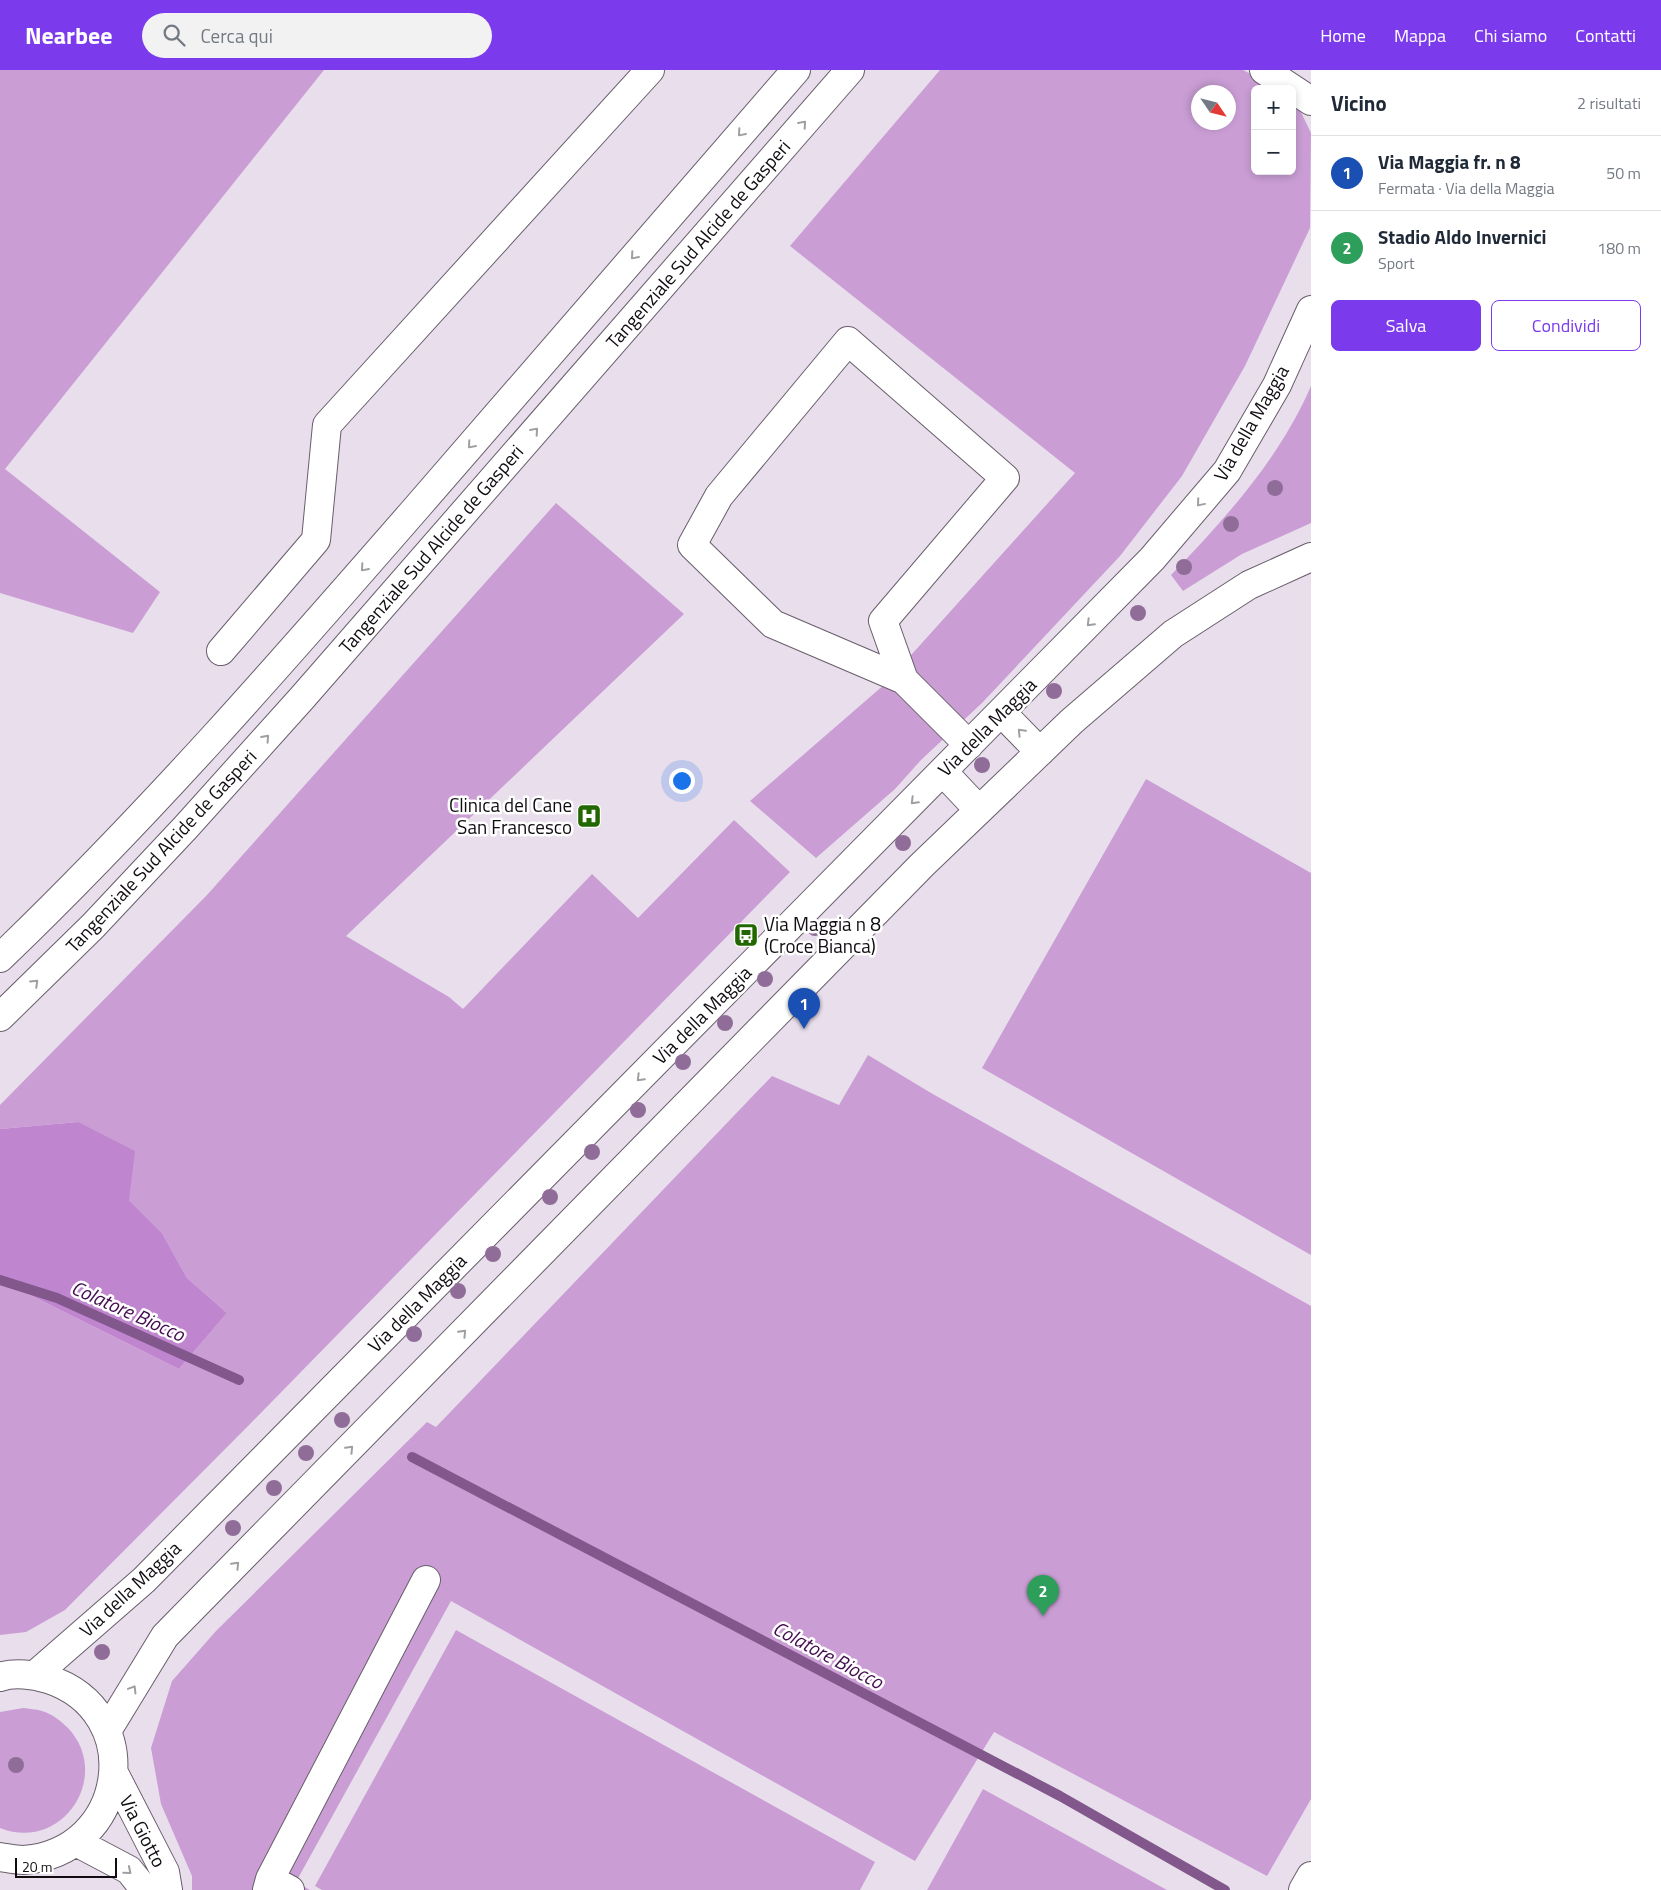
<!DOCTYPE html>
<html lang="it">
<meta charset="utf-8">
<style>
body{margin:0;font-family:"Titillium Web",sans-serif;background:#f2f2f3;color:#1f2937}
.controls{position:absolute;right:15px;top:15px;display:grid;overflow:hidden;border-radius:8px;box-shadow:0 2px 8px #0003}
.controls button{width:45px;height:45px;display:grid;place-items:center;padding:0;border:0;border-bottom:1px solid #e0e1e3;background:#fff;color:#1f2937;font:25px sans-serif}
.compass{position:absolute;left:1191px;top:15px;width:45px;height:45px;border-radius:50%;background:#fff;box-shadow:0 2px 8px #0003;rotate:125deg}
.scale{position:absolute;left:15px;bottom:12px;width:102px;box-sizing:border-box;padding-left:5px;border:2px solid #100c11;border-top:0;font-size:14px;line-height:18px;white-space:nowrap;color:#100c11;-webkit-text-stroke:4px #fff;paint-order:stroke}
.you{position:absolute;left:681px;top:710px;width:18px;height:18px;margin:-12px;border:4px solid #fff;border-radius:50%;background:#1a73e8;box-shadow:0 0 0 8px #1a73e833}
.badge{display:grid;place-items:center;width:32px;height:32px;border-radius:50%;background:#7c3aed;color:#fff;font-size:16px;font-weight:700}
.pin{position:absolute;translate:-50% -41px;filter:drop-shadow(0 1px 2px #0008)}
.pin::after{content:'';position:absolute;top:26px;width:18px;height:15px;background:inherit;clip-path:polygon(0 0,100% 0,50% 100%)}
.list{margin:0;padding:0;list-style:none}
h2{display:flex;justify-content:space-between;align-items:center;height:65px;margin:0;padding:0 20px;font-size:21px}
h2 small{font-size:16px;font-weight:400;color:#747a83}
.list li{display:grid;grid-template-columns:32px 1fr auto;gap:15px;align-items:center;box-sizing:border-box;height:75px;padding:0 20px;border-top:1px solid #e0e1e3}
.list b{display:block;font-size:19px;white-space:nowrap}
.list p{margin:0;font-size:16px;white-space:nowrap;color:#747a83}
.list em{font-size:16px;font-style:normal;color:#747a83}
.actions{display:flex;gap:10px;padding:15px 20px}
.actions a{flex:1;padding:11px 0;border:1px solid #7c3aed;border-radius:8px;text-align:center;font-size:18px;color:#7c3aed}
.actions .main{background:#7c3aed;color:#fff}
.icon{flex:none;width:28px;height:28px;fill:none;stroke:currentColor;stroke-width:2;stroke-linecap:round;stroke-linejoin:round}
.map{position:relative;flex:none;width:1311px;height:1820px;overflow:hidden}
header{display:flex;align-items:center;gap:30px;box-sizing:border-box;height:70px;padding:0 25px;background:#7c3aed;color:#fff}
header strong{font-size:24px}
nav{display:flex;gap:28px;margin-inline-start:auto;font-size:18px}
.search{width:350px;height:45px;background:#f2f2f3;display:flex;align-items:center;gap:12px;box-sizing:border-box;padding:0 18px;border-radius:28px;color:#747a83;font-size:19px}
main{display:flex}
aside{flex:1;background:#fff}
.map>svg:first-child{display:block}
</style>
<header>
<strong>Nearbee</strong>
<div class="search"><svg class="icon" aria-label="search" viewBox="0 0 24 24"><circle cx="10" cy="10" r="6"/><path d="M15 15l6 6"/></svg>Cerca qui</div>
<nav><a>Home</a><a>Mappa</a><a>Chi siamo</a><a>Contatti</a></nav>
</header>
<main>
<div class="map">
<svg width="1311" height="1820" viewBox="0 0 1311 1820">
<rect width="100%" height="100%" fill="#e9deec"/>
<!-- green -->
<path fill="#ca9ed5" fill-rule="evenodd" d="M0,0H324L5,399L160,522L133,563L0,523Z
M940,0H1243L1270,14L1275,19H1255V101H1292V33L1300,40L1311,63L1310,158L1245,296L1182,406L1120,486L982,633L921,690L895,719L816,788L750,731L885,614L1075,403L790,176ZM1198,22H1228V52H1198Z
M1311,316V453L1242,484L1183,521L1171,505C1225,449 1280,388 1311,316Z
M556,433L684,544L346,866L449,927L463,939L592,804L638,848L734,750L790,802L250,1354L65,1540L26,1562L0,1565V1210L179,1299L227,1243L187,1208L162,1163L129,1130L78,1052L0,1059V1035L207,825Z
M1146,709L1311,803V1185L982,998Z
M868,985L931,1023L1311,1236V1729L1267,1806L994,1662L915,1791L451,1531L296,1812L310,1820H192V1806L161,1734L151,1678L172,1611L216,1561L427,1352L436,1357L772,1006L839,1035Z
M456,1560L875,1792L860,1820H322L315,1816Z
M23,1638C29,1639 36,1639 42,1641C52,1644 61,1651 68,1658C113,1706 62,1783 0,1758V1642Z
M983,1719L1167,1820H927Z"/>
<!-- forest -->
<path fill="#c085cf" d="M78,1052L135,1081L129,1130L162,1163L187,1208L227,1243L179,1299L0,1210V1059Z"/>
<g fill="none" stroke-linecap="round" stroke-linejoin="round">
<!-- stream -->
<path stroke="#81578c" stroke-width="10" d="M0,1210L57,1228L239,1310
M412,1387L1060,1726L1225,1820"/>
<defs>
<path id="minor" d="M1264,0L1311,31
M221,581L316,470L327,355L650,0
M904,610L773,554L692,475L719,426L848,271L1005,408L883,551L904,610L969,675
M1001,642L1040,682
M943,702L979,740
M35,1605L144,1510L1152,489L1227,401L1277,315L1311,240
M0,1607C14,1602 34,1605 48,1609C149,1642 127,1783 23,1790C15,1790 7,1788 0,1787
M107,1661L165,1566L922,795L1072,651L1173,564L1249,515L1311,487
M114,1703L165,1802L168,1820
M76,1772L129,1800L145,1820
M270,1809L290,1820
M267,1820L270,1809L426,1510
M1303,1820L1311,1806"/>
<path id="highway" d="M0,888C149,745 284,590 419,435C544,290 670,145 796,0
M0,947L93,856L186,757L302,628L850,0"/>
</defs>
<!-- minor casing -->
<use href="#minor" stroke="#695e6b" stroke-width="30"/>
<!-- highway casing -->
<use href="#highway" stroke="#695e6b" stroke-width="30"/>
<!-- minor -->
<use href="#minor" stroke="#fff" stroke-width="28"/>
<!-- highway -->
<use href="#highway" stroke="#fff" stroke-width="28"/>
</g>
<!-- trees -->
<g fill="#906d98">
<circle cx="1275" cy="418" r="8"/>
<circle cx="1231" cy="454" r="8"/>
<circle cx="1184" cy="497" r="8"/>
<circle cx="1138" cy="543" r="8"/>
<circle cx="1054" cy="621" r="8"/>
<circle cx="982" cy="695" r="8"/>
<circle cx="903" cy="773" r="8"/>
<circle cx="815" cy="858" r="8"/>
<circle cx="765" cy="909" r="8"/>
<circle cx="725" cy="953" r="8"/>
<circle cx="683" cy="992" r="8"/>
<circle cx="638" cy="1040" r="8"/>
<circle cx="592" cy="1082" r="8"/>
<circle cx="550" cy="1127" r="8"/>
<circle cx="493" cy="1184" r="8"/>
<circle cx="458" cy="1221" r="8"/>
<circle cx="414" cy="1264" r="8"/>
<circle cx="342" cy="1350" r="8"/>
<circle cx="306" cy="1383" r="8"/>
<circle cx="274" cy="1418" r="8"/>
<circle cx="233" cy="1458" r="8"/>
<circle cx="102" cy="1582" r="8"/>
<circle cx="16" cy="1695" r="8"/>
</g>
<!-- one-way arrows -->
<defs><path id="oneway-chevron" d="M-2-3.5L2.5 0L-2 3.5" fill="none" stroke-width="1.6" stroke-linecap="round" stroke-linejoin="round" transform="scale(1.25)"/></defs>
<g stroke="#9f9ea0">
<use href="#oneway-chevron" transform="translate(803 54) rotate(-49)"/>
<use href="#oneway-chevron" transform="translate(741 63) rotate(131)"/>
<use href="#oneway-chevron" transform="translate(634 186) rotate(131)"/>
<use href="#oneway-chevron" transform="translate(535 361) rotate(-49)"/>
<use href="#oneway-chevron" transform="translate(471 375) rotate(131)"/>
<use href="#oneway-chevron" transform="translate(1200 433) rotate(130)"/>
<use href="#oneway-chevron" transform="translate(364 498) rotate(131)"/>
<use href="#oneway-chevron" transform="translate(1090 553) rotate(135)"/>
<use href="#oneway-chevron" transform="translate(1021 662) rotate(-134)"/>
<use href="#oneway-chevron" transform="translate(266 668) rotate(-48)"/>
<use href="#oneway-chevron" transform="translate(914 731) rotate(135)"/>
<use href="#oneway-chevron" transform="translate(35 913) rotate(-44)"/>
<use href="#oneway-chevron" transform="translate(640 1008) rotate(135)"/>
<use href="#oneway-chevron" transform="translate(463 1263) rotate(-46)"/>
<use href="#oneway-chevron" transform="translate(350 1379) rotate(-46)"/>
<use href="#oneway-chevron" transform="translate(236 1495) rotate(-46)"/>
<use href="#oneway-chevron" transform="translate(133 1619) rotate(-59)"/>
<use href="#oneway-chevron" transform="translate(128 1801) rotate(40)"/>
</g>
<!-- icons -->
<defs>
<symbol id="hospital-square" viewBox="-11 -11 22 22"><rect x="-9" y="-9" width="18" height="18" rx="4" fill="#216801" stroke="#fff"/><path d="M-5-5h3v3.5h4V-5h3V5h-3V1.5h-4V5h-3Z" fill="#fff"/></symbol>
<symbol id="bus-square" viewBox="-11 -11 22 22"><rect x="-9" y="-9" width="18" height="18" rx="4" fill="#216801" stroke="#fff"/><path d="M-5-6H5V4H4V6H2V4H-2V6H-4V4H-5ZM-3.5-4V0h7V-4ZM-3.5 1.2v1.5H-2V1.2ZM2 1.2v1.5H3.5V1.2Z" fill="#fff"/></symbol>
</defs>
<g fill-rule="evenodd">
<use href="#hospital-square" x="575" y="732" width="28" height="28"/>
<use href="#bus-square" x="732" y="851" width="28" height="28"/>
</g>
<g text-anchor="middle" stroke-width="5" stroke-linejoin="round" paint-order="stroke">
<!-- street labels -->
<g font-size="19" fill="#100c11" stroke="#fff">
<text transform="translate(698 174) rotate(-49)" y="7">Tangenziale Sud Alcide de Gasperi</text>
<text transform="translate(1251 353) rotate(-60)" y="7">Via della Maggia</text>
<text transform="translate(431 479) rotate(-49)" y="7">Tangenziale Sud Alcide de Gasperi</text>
<text transform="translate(987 657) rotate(-45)" y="7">Via della Maggia</text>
<text transform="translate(161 781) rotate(-47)" y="7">Tangenziale Sud Alcide de Gasperi</text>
<text transform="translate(702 945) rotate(-45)" y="7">Via della Maggia</text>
<text transform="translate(417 1233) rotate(-45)" y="7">Via della Maggia</text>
<text transform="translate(130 1519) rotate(-43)" y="7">Via della Maggia</text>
<text transform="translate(143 1761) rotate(63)" y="7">Via Giotto</text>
</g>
<!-- poi labels -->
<g font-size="19" fill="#100c11" stroke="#fff" text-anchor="end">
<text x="572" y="742">Clinica del Cane<tspan x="572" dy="22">San Francesco</tspan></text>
<text x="764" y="861" text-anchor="start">Via Maggia n 8<tspan x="764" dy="22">(Croce Bianca)</tspan></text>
</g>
<!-- water labels -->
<g font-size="20" font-style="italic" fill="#450c51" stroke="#fff">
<text transform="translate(128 1241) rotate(24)" y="7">Colatore Biocco</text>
<text transform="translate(828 1585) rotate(28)" y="7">Colatore Biocco</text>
</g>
</g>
</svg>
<div class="controls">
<button>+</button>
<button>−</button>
</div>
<svg class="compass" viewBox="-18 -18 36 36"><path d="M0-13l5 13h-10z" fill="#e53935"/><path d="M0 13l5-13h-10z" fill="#747a83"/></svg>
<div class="scale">20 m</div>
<div class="you"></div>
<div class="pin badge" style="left:804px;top:959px;background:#1a4fb4">1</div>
<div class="pin badge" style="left:1043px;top:1546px;background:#2e9e5b">2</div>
</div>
<aside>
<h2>Vicino<small>2 risultati</small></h2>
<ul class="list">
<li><span class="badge" style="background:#1a4fb4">1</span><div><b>Via Maggia fr. n 8</b><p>Fermata · Via della Maggia</p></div><em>50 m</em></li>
<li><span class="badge" style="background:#2e9e5b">2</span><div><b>Stadio Aldo Invernici</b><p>Sport</p></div><em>180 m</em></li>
</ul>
<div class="actions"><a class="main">Salva</a><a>Condividi</a></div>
</aside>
</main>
